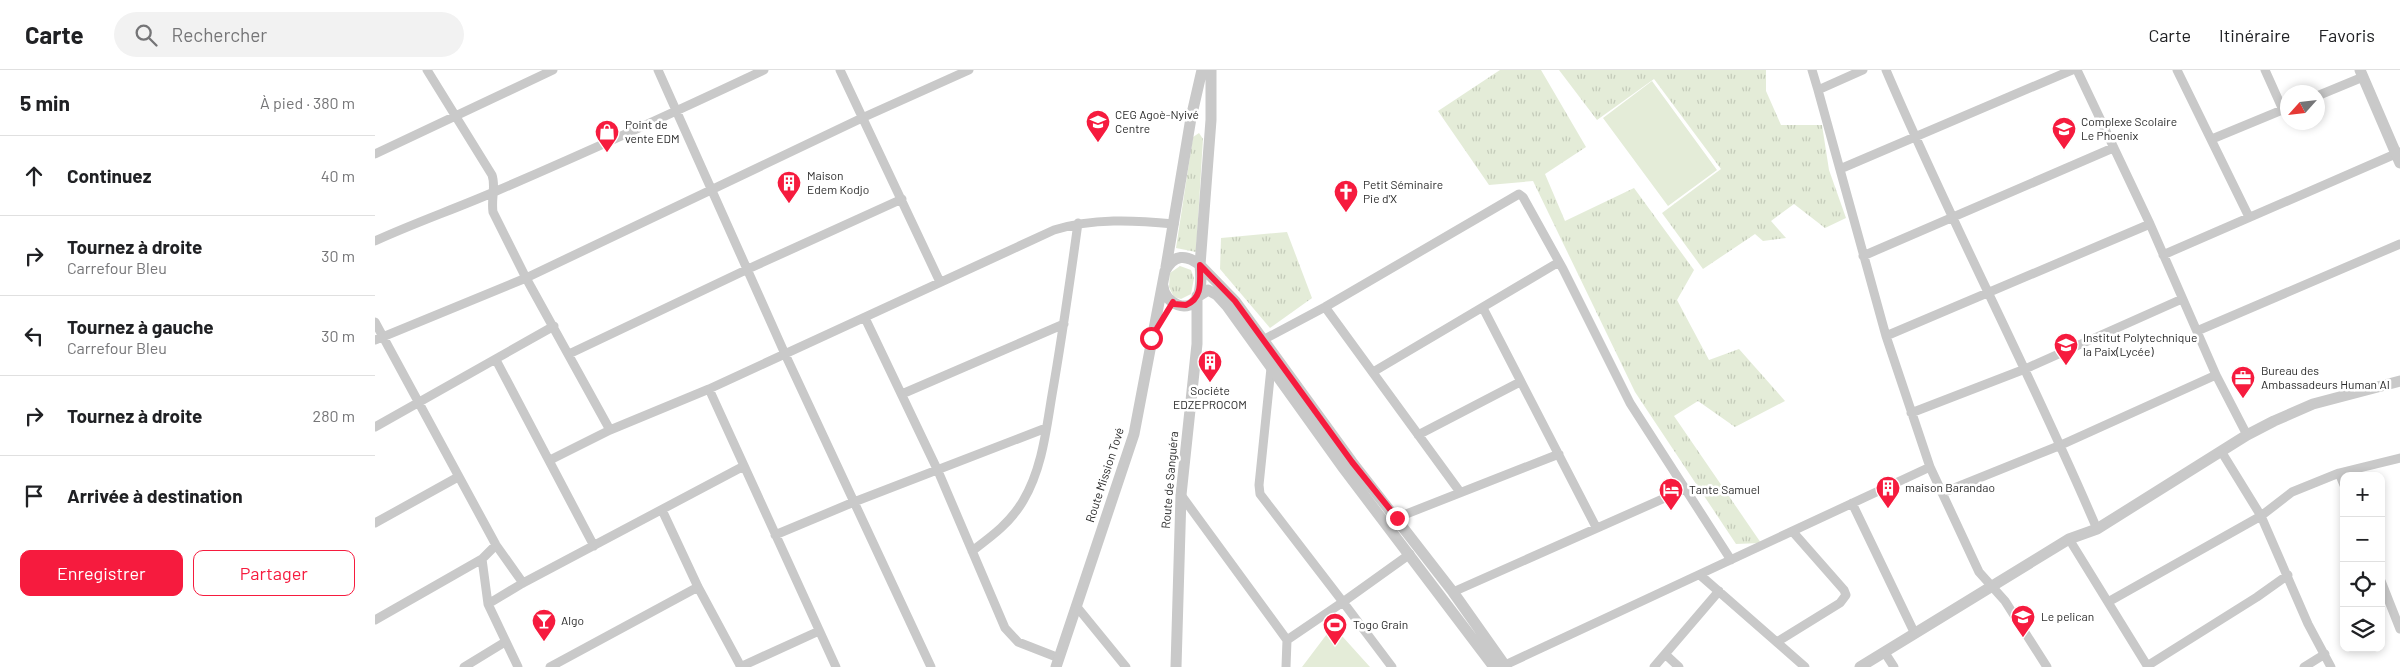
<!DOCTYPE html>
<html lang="fr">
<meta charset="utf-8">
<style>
body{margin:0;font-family:Barlow,sans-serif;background:#f2f2f2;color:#202124}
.controls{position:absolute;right:15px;bottom:15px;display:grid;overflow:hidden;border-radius:10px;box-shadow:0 2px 8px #0003}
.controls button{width:45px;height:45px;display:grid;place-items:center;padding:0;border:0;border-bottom:1px solid #e0e0e0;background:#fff;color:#202124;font:25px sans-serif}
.compass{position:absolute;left:1905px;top:15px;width:45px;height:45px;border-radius:50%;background:#fff;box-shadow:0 2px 8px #0003;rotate:243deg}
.stop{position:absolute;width:15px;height:15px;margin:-11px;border:4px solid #f61b3e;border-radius:50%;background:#fff}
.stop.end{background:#f61b3e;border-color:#fff;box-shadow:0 1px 5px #0008}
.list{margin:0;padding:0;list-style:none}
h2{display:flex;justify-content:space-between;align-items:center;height:65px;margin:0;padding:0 20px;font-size:21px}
h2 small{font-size:16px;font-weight:400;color:#757577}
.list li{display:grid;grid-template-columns:32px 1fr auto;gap:15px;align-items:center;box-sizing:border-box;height:80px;padding:0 20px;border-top:1px solid #e0e0e0}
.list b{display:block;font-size:19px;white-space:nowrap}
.list p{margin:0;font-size:16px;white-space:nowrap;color:#757577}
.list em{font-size:16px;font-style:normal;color:#757577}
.actions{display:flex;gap:10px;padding:15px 20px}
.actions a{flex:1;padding:11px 0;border:1px solid #f61b3e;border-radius:10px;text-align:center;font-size:18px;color:#f61b3e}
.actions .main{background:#f61b3e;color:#fff}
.icon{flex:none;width:28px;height:28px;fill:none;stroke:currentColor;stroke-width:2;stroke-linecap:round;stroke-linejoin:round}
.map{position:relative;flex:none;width:2025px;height:597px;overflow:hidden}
header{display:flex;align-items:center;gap:30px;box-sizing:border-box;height:70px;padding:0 25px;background:#fff;border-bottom:1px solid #e0e0e0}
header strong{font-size:24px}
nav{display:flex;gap:28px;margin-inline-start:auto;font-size:18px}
.search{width:350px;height:45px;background:#f2f2f2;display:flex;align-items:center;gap:12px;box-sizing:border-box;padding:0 18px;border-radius:28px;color:#757577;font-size:19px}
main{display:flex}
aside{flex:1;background:#fff}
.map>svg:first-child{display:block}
</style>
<header>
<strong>Carte</strong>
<div class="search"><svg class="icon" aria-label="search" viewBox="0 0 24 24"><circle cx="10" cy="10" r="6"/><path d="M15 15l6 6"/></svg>Rechercher</div>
<nav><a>Carte</a><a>Itinéraire</a><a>Favoris</a></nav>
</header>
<main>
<aside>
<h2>5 min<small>À pied · 380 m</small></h2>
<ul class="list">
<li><svg class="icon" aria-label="ahead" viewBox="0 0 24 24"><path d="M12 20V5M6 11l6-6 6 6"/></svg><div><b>Continuez</b></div><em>40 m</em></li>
<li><svg class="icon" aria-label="right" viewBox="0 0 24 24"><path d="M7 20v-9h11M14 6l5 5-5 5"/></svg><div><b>Tournez à droite</b><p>Carrefour Bleu</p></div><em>30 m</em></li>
<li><svg class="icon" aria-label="left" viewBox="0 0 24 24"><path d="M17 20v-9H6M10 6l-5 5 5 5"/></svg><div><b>Tournez à gauche</b><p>Carrefour Bleu</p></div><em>30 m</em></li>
<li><svg class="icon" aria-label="right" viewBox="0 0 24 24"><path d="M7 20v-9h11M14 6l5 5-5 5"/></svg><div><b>Tournez à droite</b></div><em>280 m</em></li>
<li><svg class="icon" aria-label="arrive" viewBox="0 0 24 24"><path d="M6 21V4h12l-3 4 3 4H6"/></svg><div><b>Arrivée à destination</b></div></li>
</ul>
<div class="actions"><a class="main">Enregistrer</a><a>Partager</a></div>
</aside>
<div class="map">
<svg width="2025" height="597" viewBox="0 0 2025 597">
<defs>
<pattern id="grass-tufts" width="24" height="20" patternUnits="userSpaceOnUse" patternTransform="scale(1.25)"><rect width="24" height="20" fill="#e4ecd8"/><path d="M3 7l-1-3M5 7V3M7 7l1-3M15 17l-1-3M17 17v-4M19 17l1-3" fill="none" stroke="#c4cbba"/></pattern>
</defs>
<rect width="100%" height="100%" fill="#fff"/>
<!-- grass -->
<path fill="url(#grass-tufts)" d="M1125,0H1166L1211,77L1170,104L1190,151L1259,118L1319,200L1302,230L1334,290L1364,279L1410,331L1360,357L1323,331L1299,346L1386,473L1361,474L1260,322L1158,111L1114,115L1063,41Z
M1184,0H1391V21L1406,55H1447L1454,100L1471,148L1450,158L1419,134L1396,151L1411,168L1388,171L1380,164L1328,199L1287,143L1346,99L1279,9L1222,50Z
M824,63L828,69L821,182L801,178L818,67Z
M912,162L937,228L895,258L845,199L846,168Z
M805,196L816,200L819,208L816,224L806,229L799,227L794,217L795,203Z"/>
<!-- park -->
<path fill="#e4ecd8" d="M1277,11L1342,100L1293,136L1228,48Z
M958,556L995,597H927Z"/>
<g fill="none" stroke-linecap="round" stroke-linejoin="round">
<!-- minor -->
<path stroke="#c9c9c9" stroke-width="9" d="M52,0L117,105C121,116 116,129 118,142L151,208L235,360
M283,0L410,284L556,597
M465,0L565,212
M1437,0L1443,20
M1488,0L1443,20L1511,266L1555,397L1604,502L1630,531L1672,597
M1511,0C1577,155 1656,304 1722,459
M1702,0L1775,154L1841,305L1872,365
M1802,0L1874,147
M1890,0L1908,40
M1942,26L1988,7
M1837,69L1912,38
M0,84L178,0
M1465,99L1697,0
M0,171C39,153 80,139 119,122C210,83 300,42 389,0
M1788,185L2025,82
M1488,186L1738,78
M950,237L1085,422
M1108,238L1221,457
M490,248L563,401L630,558L643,572L684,588
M0,252L121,475L148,513
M1822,261L2025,174
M1511,266L1775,154
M0,270L151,208L487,48L594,0
M888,270L950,237L1144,124L1148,127L1188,199L1255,333L1356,490
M194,284L373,199L527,129
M121,290L219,476
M896,298L884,415L885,424L968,532L912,570
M998,302L1184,192
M334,319L461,597
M527,324L689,254
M1536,343L1650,299L1807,229
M0,357L179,256
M1043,365L1145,312
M1846,381L1886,446L1933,554L1956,597
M175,390L235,360L334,319L679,160C718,148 759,150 799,154
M1964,403L1969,415
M1567,423L1686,375L1841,305
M806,425L912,570L911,597
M1477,433L1540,564
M287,440L323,517L366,597
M1021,448L1184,384
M0,453L83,407
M400,465L479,432L671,358
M1694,469L1773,597
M121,475L107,489L113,534L143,597
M597,481C617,466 635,453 648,431C667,399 671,361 677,325C687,268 695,211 703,153
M1325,505L1430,597
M2006,511L2025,559
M1078,522L1310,419
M1733,532L1886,446L1917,422L1964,403L2025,388
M113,534L148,513L367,397
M702,537L751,597
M0,550L107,489
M1402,572L1465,533L1471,525L1469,520L1418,462
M1510,583L1519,597
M1290,584L1304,597
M1130,595L1555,397
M1772,596L1882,527L1913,505
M89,597L130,572
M175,597L323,517
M365,597L444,561
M1017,597L968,532L1035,484
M1279,597L1344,521
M1929,597L1950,584"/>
<!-- tertiary -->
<path stroke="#c9c9c9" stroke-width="11" d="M1985,0L2025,93
M825,195L860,231L977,392L1078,522L1131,597
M825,195L836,50V0
M791,197L816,48L827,0
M822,227L833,220L842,225L852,236L969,399L1119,597
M681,597L759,364L790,201C799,184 811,184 825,195C826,205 827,216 823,226C815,245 789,234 788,216
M801,597L806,425L822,274V226
M1485,597L1694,469L1722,459L1872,365L1899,351L1938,334L2025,311"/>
</g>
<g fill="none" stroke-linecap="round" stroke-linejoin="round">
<!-- route -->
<path stroke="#f61b3e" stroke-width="6" d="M776,268L798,232L799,234L811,235C828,228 825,211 825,195L860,231L977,392L1022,448"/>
</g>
<!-- icons -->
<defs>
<symbol id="school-pin" viewBox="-11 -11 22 30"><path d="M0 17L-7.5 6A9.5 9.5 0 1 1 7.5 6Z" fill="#f61b3e" stroke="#fff"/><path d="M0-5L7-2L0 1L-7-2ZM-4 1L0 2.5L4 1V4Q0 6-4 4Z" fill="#fff"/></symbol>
<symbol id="shop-pin" viewBox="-11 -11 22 30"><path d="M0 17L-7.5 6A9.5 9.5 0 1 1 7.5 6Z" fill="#f61b3e" stroke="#fff"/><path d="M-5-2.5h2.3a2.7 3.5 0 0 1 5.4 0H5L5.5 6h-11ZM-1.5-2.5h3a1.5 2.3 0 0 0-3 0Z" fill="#fff"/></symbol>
<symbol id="building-pin" viewBox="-11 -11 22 30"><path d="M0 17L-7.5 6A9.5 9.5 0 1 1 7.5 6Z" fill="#f61b3e" stroke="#fff"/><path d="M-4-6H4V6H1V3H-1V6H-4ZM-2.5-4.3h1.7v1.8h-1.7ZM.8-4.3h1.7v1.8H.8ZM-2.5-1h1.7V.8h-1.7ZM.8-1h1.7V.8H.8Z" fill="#fff"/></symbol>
<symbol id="church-pin" viewBox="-11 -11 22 30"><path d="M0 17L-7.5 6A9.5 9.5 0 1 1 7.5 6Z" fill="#f61b3e" stroke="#fff"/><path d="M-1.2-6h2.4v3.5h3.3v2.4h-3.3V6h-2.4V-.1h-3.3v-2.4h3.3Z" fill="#fff"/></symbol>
<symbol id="office-pin" viewBox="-11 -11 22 30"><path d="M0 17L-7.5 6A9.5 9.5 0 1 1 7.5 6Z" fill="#f61b3e" stroke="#fff"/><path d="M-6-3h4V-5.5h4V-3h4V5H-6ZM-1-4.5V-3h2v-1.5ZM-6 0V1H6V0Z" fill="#fff"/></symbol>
<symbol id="hotel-pin" viewBox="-11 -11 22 30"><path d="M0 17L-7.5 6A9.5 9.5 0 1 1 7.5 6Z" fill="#f61b3e" stroke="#fff"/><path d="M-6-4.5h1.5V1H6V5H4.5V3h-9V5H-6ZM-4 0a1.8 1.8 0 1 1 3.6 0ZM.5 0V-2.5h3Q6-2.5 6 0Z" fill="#fff"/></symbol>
<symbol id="bar-pin" viewBox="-11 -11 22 30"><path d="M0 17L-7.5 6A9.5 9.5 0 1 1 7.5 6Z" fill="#f61b3e" stroke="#fff"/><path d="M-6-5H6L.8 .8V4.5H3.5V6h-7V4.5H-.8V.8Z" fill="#fff"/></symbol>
<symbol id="stadium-pin" viewBox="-11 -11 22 30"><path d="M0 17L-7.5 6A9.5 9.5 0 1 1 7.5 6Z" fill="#f61b3e" stroke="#fff"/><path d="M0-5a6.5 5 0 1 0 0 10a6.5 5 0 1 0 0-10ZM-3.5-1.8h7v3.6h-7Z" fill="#fff"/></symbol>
</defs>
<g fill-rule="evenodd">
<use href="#school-pin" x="709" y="38" width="28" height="38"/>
<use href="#school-pin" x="1675" y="45" width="28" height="38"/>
<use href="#shop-pin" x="218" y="48" width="28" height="38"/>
<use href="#building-pin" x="400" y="99" width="28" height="38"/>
<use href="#church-pin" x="957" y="108" width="28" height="38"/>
<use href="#school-pin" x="1677" y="261" width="28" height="38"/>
<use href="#building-pin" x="821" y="278" width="28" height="38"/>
<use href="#office-pin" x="1854" y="294" width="28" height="38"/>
<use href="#building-pin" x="1499" y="404" width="28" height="38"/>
<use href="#hotel-pin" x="1282" y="406" width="28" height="38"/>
<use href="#school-pin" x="1634" y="533" width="28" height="38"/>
<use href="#bar-pin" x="155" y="537" width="28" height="38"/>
<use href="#stadium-pin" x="946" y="541" width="28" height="38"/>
</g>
<g text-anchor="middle" stroke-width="5" stroke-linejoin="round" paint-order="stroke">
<!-- poi labels -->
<g font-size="12" fill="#2c2c2c" stroke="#fff" text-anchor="start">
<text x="740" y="49">CEG Agoè-Nyivé<tspan x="740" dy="14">Centre</tspan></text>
<text x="1706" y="56">Complexe Scolaire<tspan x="1706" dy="14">Le Phoenix</tspan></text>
<text x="250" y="59">Point de<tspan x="250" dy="14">vente EDM</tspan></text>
<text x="432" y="110">Maison<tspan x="432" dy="14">Edem Kodjo</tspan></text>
<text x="988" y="119">Petit Séminaire<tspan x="988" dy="14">Pie d'X</tspan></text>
<text x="1708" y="272">Institut Polytechnique<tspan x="1708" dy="14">la Paix(Lycée)</tspan></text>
<text x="1886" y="305">Bureau des<tspan x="1886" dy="14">Ambassadeurs Human AI</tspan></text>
<text x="835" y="325" text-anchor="middle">Sociéte<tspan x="835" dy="14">EDZEPROCOM</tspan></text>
<text x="1530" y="422">maison Barandao</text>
<text x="1314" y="424">Tante Samuel</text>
<text x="1666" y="551">Le pelican</text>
<text x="186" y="555">Algo</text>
<text x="978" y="559">Togo Grain</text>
</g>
<!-- street labels -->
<g font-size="12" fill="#2c2c2c" stroke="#fff">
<text transform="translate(730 405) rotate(-72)" y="4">Route Mission Tové</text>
<text transform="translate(795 410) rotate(-85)" y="4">Route de Sanguéra</text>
</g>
</g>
</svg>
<div class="controls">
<button>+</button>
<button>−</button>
<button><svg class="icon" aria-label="locate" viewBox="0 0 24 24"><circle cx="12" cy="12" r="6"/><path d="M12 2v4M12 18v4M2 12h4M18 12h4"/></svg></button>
<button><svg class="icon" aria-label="layers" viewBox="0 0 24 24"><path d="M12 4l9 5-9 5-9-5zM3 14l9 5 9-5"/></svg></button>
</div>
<svg class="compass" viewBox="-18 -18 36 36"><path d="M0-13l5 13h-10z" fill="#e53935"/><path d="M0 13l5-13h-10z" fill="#757577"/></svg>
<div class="stop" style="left:776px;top:268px"></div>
<div class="stop end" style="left:1022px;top:448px"></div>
</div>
</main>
